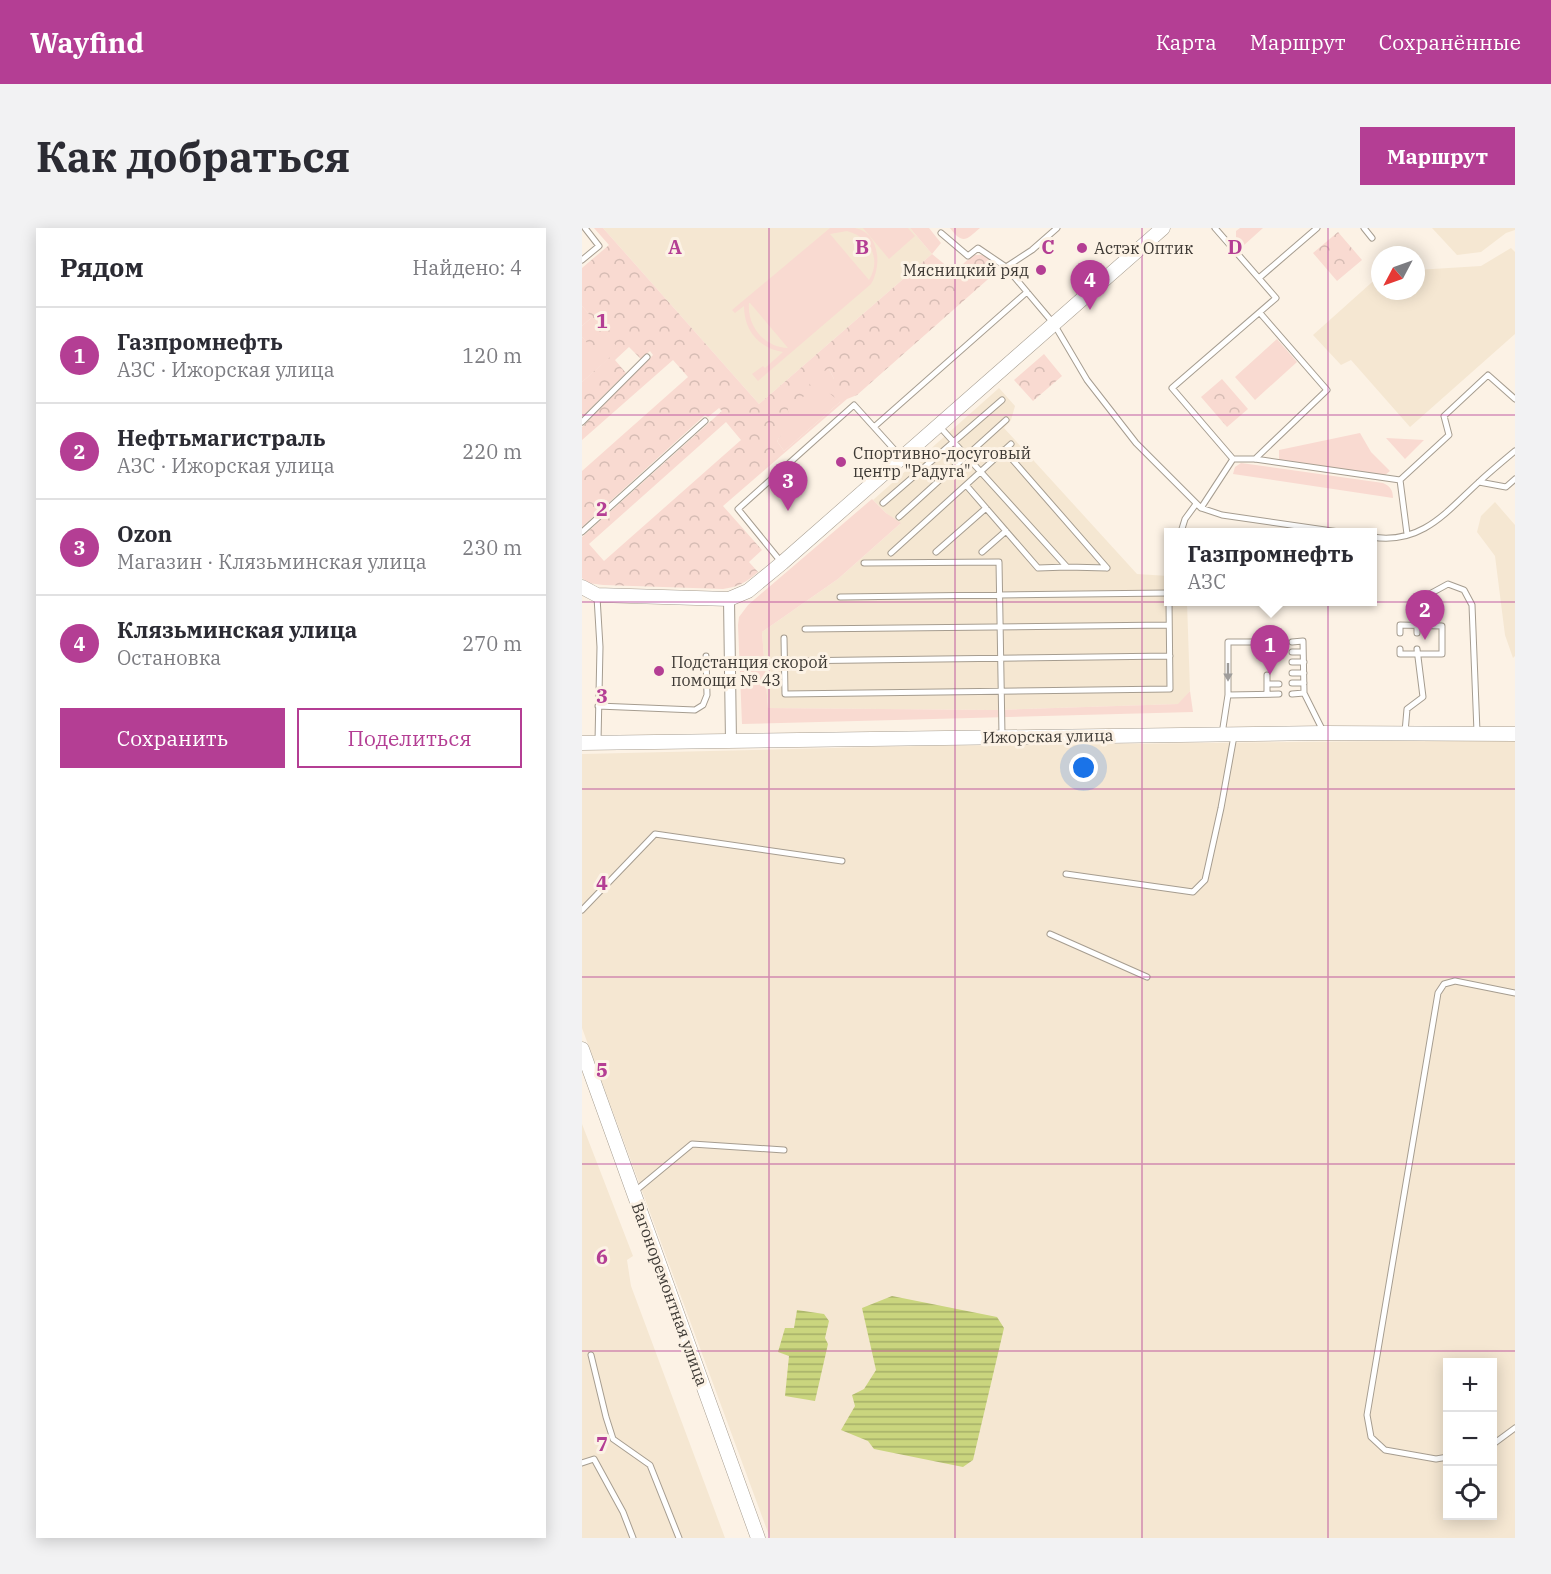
<!DOCTYPE html>
<html lang="ru">
<meta charset="utf-8">
<style>
body{margin:0;font-family:"IBM Plex Serif",serif;background:#f2f2f3;color:#2b2b33}
.controls{position:absolute;right:18px;bottom:18px;display:grid;overflow:hidden;border-radius:0px;box-shadow:0 3px 15px #0003}
.controls button{width:54px;height:54px;display:grid;place-items:center;padding:0;border:0;border-bottom:2px solid #e1e1e2;background:#fff;color:#2b2b33;font:30px sans-serif}
.compass{position:absolute;left:789px;top:18px;width:54px;height:54px;border-radius:50%;background:#fff;box-shadow:0 3px 15px #0003;rotate:229deg}
.you{position:absolute;left:502px;top:540px;width:21px;height:21px;margin:-15px;border:4px solid #fff;border-radius:50%;background:#1a73e8;box-shadow:0 0 0 9px #1a73e833}
.badge{display:grid;place-items:center;width:39px;height:39px;border-radius:50%;background:#b43e94;color:#fff;font-size:20px;font-weight:700}
.pin{position:absolute;translate:-50% -50px;filter:drop-shadow(0 2px 3px #0008)}
.pin::after{content:'';position:absolute;top:32px;width:21px;height:18px;background:inherit;clip-path:polygon(0 0,100% 0,50% 100%)}
.popup{position:absolute;left:582px;top:300px;width:213px;height:78px;box-sizing:border-box;display:grid;place-content:center;border-radius:0px;background:#fff;filter:drop-shadow(0 2px 4px #0005);font-size:20px;white-space:nowrap;color:#7c7c81}
.popup b{font-size:22px;color:#2b2b33}
.popup::after{content:'';position:absolute;left:50%;top:100%;margin-left:-12px;border:12px solid transparent;border-top-color:#fff}
.list{margin:0;padding:0;list-style:none}
h2{display:flex;justify-content:space-between;align-items:center;height:78px;margin:0;padding:0 24px;font-size:26px}
h2 small{font-size:20px;font-weight:400;color:#7c7c81}
.list li{display:grid;grid-template-columns:39px 1fr auto;gap:18px;align-items:center;box-sizing:border-box;height:96px;padding:0 24px;border-top:2px solid #e1e1e2}
.list b{display:block;font-size:22px;white-space:nowrap}
.list p{margin:0;font-size:20px;white-space:nowrap;color:#7c7c81}
.list em{font-size:20px;font-style:normal;color:#7c7c81}
.actions{display:flex;gap:12px;padding:18px 24px}
.actions a{flex:1;padding:14px 0;border:2px solid #b43e94;border-radius:0px;text-align:center;font-size:21px;color:#b43e94}
.actions .main{background:#b43e94;color:#fff}
.icon{flex:none;width:33px;height:33px;fill:none;stroke:currentColor;stroke-width:2;stroke-linecap:round;stroke-linejoin:round}
.map{position:relative;flex:none;width:933px;height:1310px;overflow:hidden;border-radius:0px}
header{display:flex;align-items:center;gap:36px;box-sizing:border-box;height:84px;padding:0 30px;background:#b43e94;color:#fff}
header strong{font-size:28px}
nav{display:flex;gap:33px;margin-inline-start:auto;font-size:21px}
.intro{display:flex;align-items:center;justify-content:space-between;box-sizing:border-box;height:144px;padding:0 36px}
h1{margin:0;font-size:42px}
.button{padding:15px 27px;border-radius:0px;background:#b43e94;color:#fff;font-size:21px;font-weight:700}
main{display:flex;gap:36px;padding:0 36px}
aside{flex:1;background:#fff;border-radius:0px;box-shadow:0 3px 15px #0003}
.map>svg:first-child{display:block}
</style>
<header>
<strong>Wayfind</strong>
<nav><a>Карта</a><a>Маршрут</a><a>Сохранённые</a></nav>
</header>
<div class="intro"><h1>Как добраться</h1><a class="button">Маршрут</a></div>
<main>
<aside>
<h2>Рядом<small>Найдено: 4</small></h2>
<ul class="list">
<li><span class="badge">1</span><div><b>Газпромнефть</b><p>АЗС · Ижорская улица</p></div><em>120 m</em></li>
<li><span class="badge">2</span><div><b>Нефтьмагистраль</b><p>АЗС · Ижорская улица</p></div><em>220 m</em></li>
<li><span class="badge">3</span><div><b>Ozon</b><p>Магазин · Клязьминская улица</p></div><em>230 m</em></li>
<li><span class="badge">4</span><div><b>Клязьминская улица</b><p>Остановка</p></div><em>270 m</em></li>
</ul>
<div class="actions"><a class="main">Сохранить</a><a>Поделиться</a></div>
</aside>
<div class="map">
<svg width="933" height="1310" viewBox="0 0 933 1310">
<defs>
<pattern id="forest-crowns" width="20" height="18" patternUnits="userSpaceOnUse" patternTransform="scale(1.5)"><rect width="20" height="18" fill="#f9dad1"/><path d="M2 6a3 3 0 1 1 6 0M12 15a3 3 0 1 1 6 0" fill="none" stroke="#d6bcb4"/></pattern>
<pattern id="water-rules" width="6" height="5" patternUnits="userSpaceOnUse" patternTransform="scale(1.5)"><rect width="6" height="5" fill="#cad57e"/><path d="M0 2.5h6" fill="none" stroke="#a5ae68"/></pattern>
</defs>
<rect width="100%" height="100%" fill="#fcf2e5"/>
<!-- built -->
<path fill="#f5e7d2" fill-rule="evenodd" d="M21,0H328L350,26L177,176Z
M850,0H933V2L924,5L899,24L875,27Z
M929,20L933,24V106L828,199L769,132L759,137L731,107L798,47V63H834V42L899,38Z
M417,160L433,178L429,192L422,200L555,346L586,348V374H605L608,463L597,476L412,482L186,480L180,404L256,351L318,296L304,285L291,272Z
M913,274L933,297V428L931,430L923,407L913,328L895,304L899,288Z
M906,512L933,513V1310H188L0,800V526L334,518ZM866,1134H910V1288H866Z
M0,896L51,1028L45,1032L49,1058L143,1310H0Z"/>
<!-- green -->
<path fill="#f9dad1" fill-rule="evenodd" d="M248,0C256,0 265,0 273,0C298,5 300,38 289,56L176,153L170,146L181,138L183,140L201,124C177,120 162,103 162,78L153,85L150,82ZM265,3C288,9 300,31 287,52L248,6ZM167,75H168L206,120C182,119 165,98 167,75Z
M281,0H326L333,8L307,31Z
M328,0H347L359,15L350,26Z
M368,0H398C384,12 381,17 368,0Z
M658,0H681L661,18L654,9V3Z
M0,78L38,121L0,154V109L12,122L9,90L0,98Z
M695,111L715,134L673,172L653,149Z
M247,141L252,151L258,174L202,223L195,213C207,196 207,178 200,158L216,144Z
M778,205L789,224L808,243L803,247L797,248L697,232V222Z
M804,210L842,212L823,231Z
M659,235L801,255C808,258 811,262 811,270L651,246L653,239Z
M290,271L304,285L319,295L256,351L180,404L186,480L412,482L596,476L608,463L611,484L160,496L156,397L157,389L166,377Z"/>
<!-- forest -->
<path fill="url(#forest-crowns)" fill-rule="evenodd" d="M12,0H21L177,176L350,26L372,44L391,27H402L417,38L413,45L275,167L265,171L141,278L180,322L167,334L176,344C165,354 156,359 141,361L21,357L6,355L0,350V309L140,183L137,180L126,189L123,187L0,299V243L106,149L91,132L0,212V199L71,127L68,123L59,131L47,119L33,132L44,145L0,189V154L37,121L0,78V40L27,17ZM247,141L252,151L246,164L258,174L202,223L195,213C206,198 208,193 205,174L210,179L231,160L220,147L227,150ZM144,194L159,212L22,333L7,316Z
M756,4L780,32L755,53L731,25Z
M9,90L26,110L12,123L0,109V98Z
M462,126L480,148L451,173L432,152Z
M640,151L666,181L645,199L619,169Z"/>
<!-- water -->
<path fill="url(#water-rules)" d="M310,1068L415,1089L422,1100L391,1232L381,1239L292,1221L286,1213L259,1202L273,1178L270,1167L282,1161L294,1142L280,1080Z
M215,1082L242,1086L247,1093L243,1110L246,1116L233,1173L203,1168L207,1128L196,1124L203,1100H212Z"/>
<g fill="none" stroke-linecap="round" stroke-linejoin="round">
<defs>
<path id="service" d="M633,0L694,70L590,160L651,231H673L818,252L867,207L862,188L906,147L933,171
M782,0L790,10
M359,5L386,28L396,20L424,39L450,22L475,0
M0,32L17,18L3,0
M424,39L472,96L505,152L554,215L619,280L640,287L757,304
M677,50L735,0
M0,194L65,129
M292,199L445,64
M358,199L485,339L525,340
M422,222L525,340
M673,231L745,162L678,85
M818,252L825,306
M897,254L924,259L933,251
M384,257L456,340L485,339
M301,275L420,172
M619,280L651,231
M317,289L424,192
M0,304L123,193
M599,304L603,291L614,276
M790,309C840,317 865,283 897,254C909,243 921,233 933,223
M354,324L404,280
M400,324L424,303
M309,325L429,216
M200,335L156,281L272,177L319,229
M282,335L417,334L420,507
M15,369L18,419L16,513
M258,369L586,365
M223,401L587,397
M835,405V397L844,368L866,356L882,362L890,377L895,504
M202,410L203,466L588,461L587,374
M684,414L685,433
M710,414L721,413L722,465L741,503
M818,421V426H860V398L818,397V405
M684,424H696
M710,424H721
M202,433L588,428
M710,434H722
M710,445H722
M685,447V466
M710,455H722
M685,456H697
M710,466L722,465
M646,467L697,466
M16,478L113,482L121,477L125,467L124,428
M823,504L825,481L841,469L835,421
M640,506L646,467V414H696
M484,646L611,664L623,652L639,580L652,508
M0,682L73,606L260,633
M468,706L565,749
M52,964L110,916L202,922
M9,1127L24,1189L31,1211L68,1237L97,1310
M910,1217L933,1200
M866,1229L854,1231L803,1222L789,1209L785,1187L856,765L862,756L873,753L933,765
M0,1235L12,1231L41,1284L51,1310"/>
<path id="minor" d="M147,371L149,514"/>
<path id="tertiary" d="M0,359L15,367L147,371L166,363L200,335L581,0
M0,515L742,505L933,506
M0,821L176,1310"/>
</defs>
<!-- service casing -->
<use href="#service" stroke="#a69d90" stroke-width="7"/>
<!-- minor casing -->
<use href="#minor" stroke="#a69d90" stroke-width="12"/>
<!-- tertiary casing -->
<use href="#tertiary" stroke="#a69d90" stroke-width="15"/>
<!-- service -->
<use href="#service" stroke="#fff" stroke-width="5"/>
<!-- minor -->
<use href="#minor" stroke="#fff" stroke-width="10"/>
<!-- tertiary -->
<use href="#tertiary" stroke="#fff" stroke-width="14"/>
</g>
<!-- one-way arrows -->
<defs><path id="oneway-solid" d="M-6-.8H1V-3.2L6.5 0L1 3.2V.8H-6Z" transform="scale(1.5)"/></defs>
<use fill="#9e9c9a" href="#oneway-solid" transform="translate(646 444) rotate(90)"/>
<!-- grid -->
<path fill="none" stroke="#b43e94" stroke-width="1.5" stroke-opacity="0.55" d="M187,0V1310M373,0V1310M560,0V1310M746,0V1310M0,187H933M0,374H933M0,561H933M0,749H933M0,936H933M0,1123H933"/>
<!-- markers -->
<g fill="#b43e94" stroke="#fcf2e5" stroke-width="2">
<circle cx="500" cy="20" r="6"/>
<circle cx="459" cy="42" r="6"/>
<circle cx="259" cy="234" r="6"/>
<circle cx="77" cy="443" r="6"/>
</g>
<g text-anchor="middle" stroke-width="6" stroke-linejoin="round" paint-order="stroke">
<!-- poi labels -->
<g font-size="16" fill="#3d3934" stroke="#fcf2e5" text-anchor="start">
<text x="512" y="26">Астэк Оптик</text>
<text x="447" y="48" text-anchor="end">Мясницкий ряд</text>
<text x="271" y="231">Спортивно-досуговый<tspan x="271" dy="18">центр "Радуга"</tspan></text>
<text x="89" y="440">Подстанция скорой<tspan x="89" dy="18">помощи № 43</tspan></text>
</g>
<!-- street labels -->
<g font-size="16" fill="#3d3934" stroke="#fcf2e5">
<text transform="translate(466 508) rotate(-1)" y="6">Ижорская улица</text>
<text transform="translate(88 1066) rotate(70)" y="6">Вагоноремонтная улица</text>
</g>
</g>
<g font-size="20" text-anchor="middle" font-weight="bold" fill="#b43e94" stroke="#fcf2e5" stroke-width="6" stroke-linejoin="round" paint-order="stroke">
<text x="93" y="26">A</text>
<text x="280" y="26">B</text>
<text x="466" y="26">C</text>
<text x="653" y="26">D</text>
<text x="20" y="100">1</text>
<text x="20" y="288">2</text>
<text x="20" y="475">3</text>
<text x="20" y="662">4</text>
<text x="20" y="849">5</text>
<text x="20" y="1036">6</text>
<text x="20" y="1223">7</text>
</g>
</svg>
<div class="controls">
<button>+</button>
<button>−</button>
<button><svg class="icon" aria-label="locate" viewBox="0 0 24 24"><circle cx="12" cy="12" r="6"/><path d="M12 2v4M12 18v4M2 12h4M18 12h4"/></svg></button>
</div>
<svg class="compass" viewBox="-18 -18 36 36"><path d="M0-13l5 13h-10z" fill="#e53935"/><path d="M0 13l5-13h-10z" fill="#7c7c81"/></svg>
<div class="you"></div>
<div class="pin badge" style="left:688px;top:447px">1</div>
<div class="popup"><b>Газпромнефть</b>АЗС</div>
<div class="pin badge" style="left:843px;top:412px">2</div>
<div class="pin badge" style="left:206px;top:283px">3</div>
<div class="pin badge" style="left:508px;top:82px">4</div>
</div>
</main>
